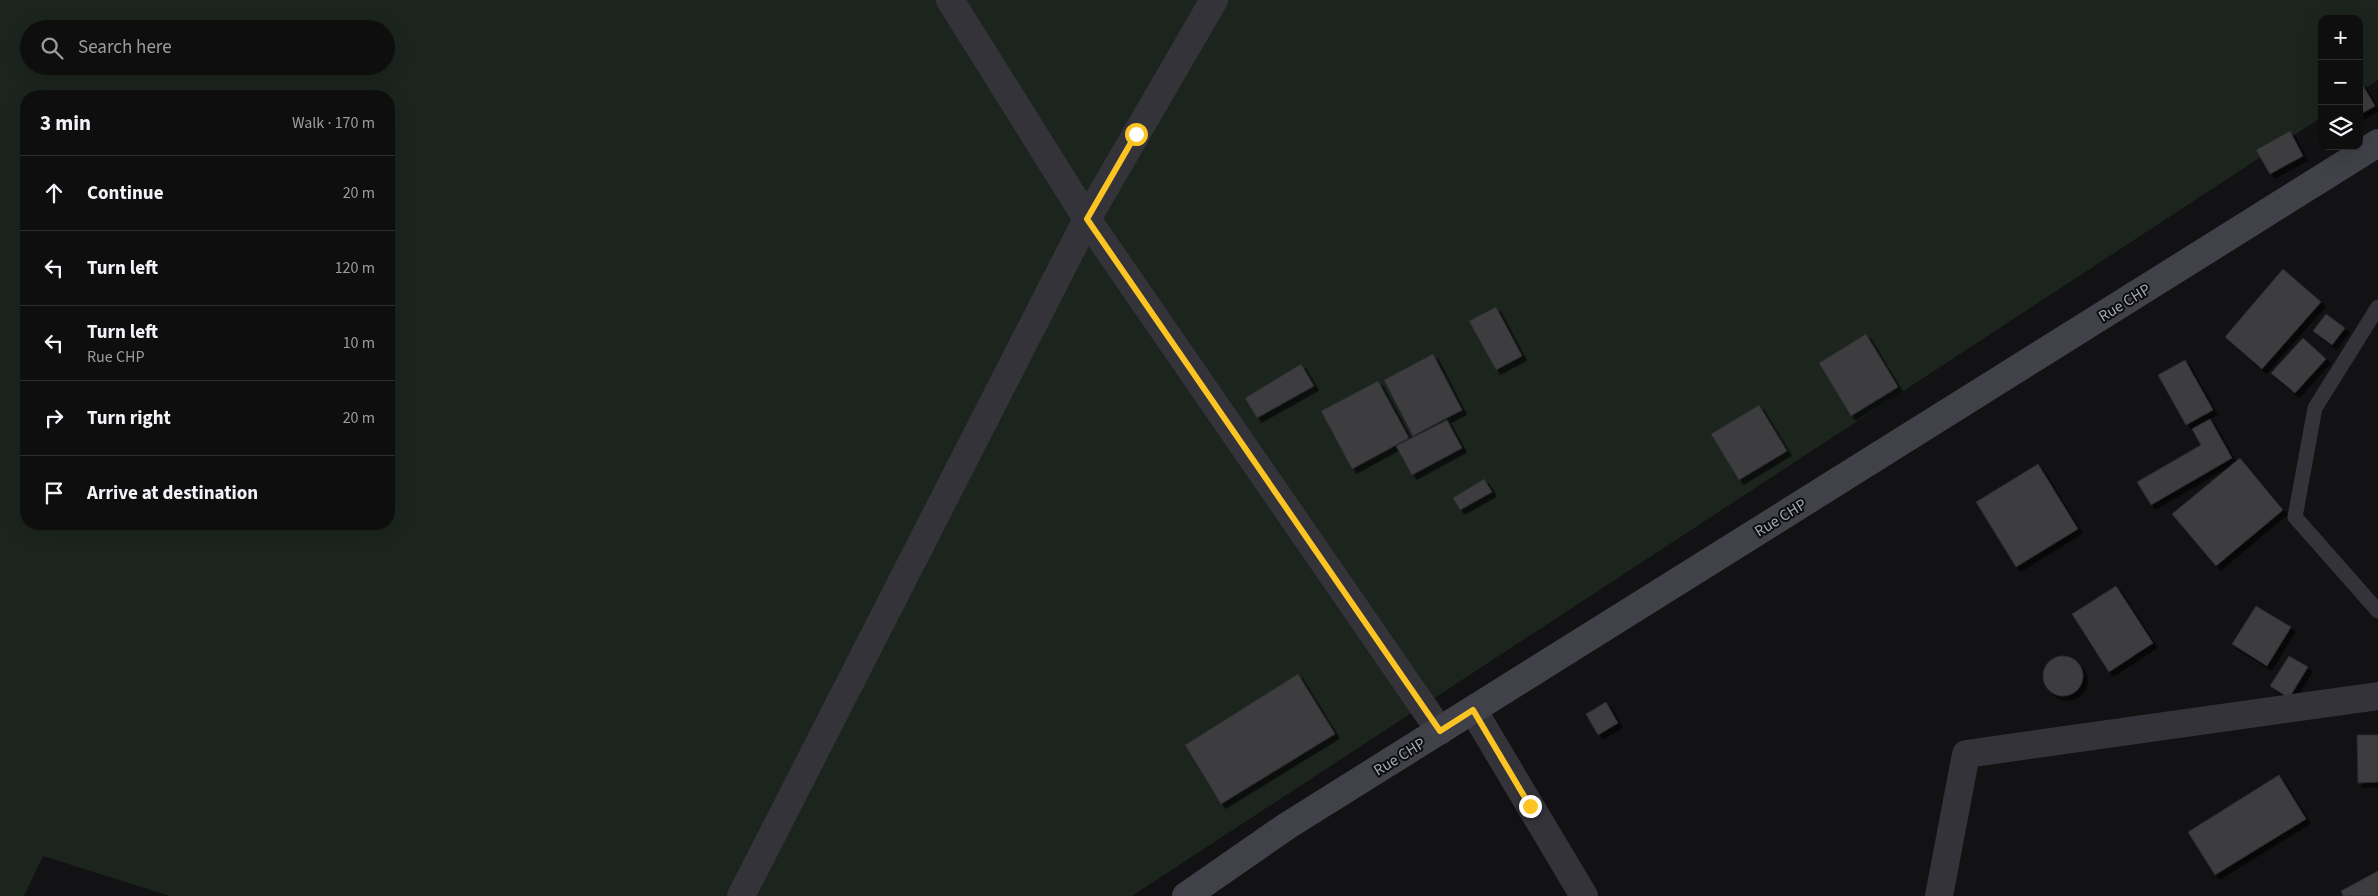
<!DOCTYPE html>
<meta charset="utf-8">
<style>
body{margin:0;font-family:"Source Sans 3",sans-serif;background:#1c1c1d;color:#f1f3f6}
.controls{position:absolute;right:15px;top:15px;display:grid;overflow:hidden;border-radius:10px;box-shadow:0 5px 20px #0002}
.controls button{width:45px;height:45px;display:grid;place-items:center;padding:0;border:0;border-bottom:1px solid #2e2e2f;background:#0e0e0f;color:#f1f3f6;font:25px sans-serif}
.stop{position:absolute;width:15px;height:15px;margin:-11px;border:4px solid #fcc422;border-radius:50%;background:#fff}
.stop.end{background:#fcc422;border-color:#fff;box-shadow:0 1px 5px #0008}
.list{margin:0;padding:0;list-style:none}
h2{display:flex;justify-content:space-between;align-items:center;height:65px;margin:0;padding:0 20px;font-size:21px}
h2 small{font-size:16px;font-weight:400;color:#9b9c9e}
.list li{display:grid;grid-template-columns:32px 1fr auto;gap:15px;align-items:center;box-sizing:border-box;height:75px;padding:0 20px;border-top:1px solid #2e2e2f}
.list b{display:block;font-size:19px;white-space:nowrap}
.list p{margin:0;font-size:16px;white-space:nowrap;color:#9b9c9e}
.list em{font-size:16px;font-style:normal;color:#9b9c9e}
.icon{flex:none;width:28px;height:28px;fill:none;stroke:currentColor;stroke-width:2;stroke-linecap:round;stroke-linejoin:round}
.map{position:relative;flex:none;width:2378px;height:896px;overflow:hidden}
.search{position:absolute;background:#0e0e0f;box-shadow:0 5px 20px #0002;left:20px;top:20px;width:375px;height:55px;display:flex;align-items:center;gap:12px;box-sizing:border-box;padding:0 18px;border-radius:28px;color:#9b9c9e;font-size:19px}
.panel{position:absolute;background:#0e0e0f;box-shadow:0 5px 20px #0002;left:20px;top:90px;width:375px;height:440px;border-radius:20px}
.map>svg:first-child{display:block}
</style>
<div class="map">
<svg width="2378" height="896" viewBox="0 0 2378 896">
<defs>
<filter id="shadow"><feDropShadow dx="4.5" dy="4.5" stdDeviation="0" flood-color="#0009"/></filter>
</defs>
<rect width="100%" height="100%" fill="#121214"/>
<!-- green -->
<path fill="#1c241e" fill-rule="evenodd" d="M0,0H2378V80L2359,92V19H2322V117L1132,896H170L43,856L24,896H0ZM29,29H386V66H29ZM26,96H389V524H26Z"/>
<!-- building -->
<path fill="#3c3c41" stroke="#2c2c30" filter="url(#shadow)" d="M2361,82L2375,106L2359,115V83Z
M2290,131L2303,156L2270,174L2256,150Z
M2283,269L2321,302L2262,369L2225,337Z
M1496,307L1522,356L1496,370L1469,321Z
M2326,314L2345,328L2332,345L2313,331Z
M1866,334L1898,387L1851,416L1819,363Z
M2303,338L2326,359L2295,393L2271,373Z
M1433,354L1462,410L1413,436L1384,380Z
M2185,360L2213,410L2186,425L2158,375Z
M1301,364L1314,386L1257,418L1245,398Z
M1378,381L1409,438L1352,469L1321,411Z
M1759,405L1787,451L1739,480L1711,434Z
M2210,419L2232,458L2151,505L2137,482L2201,445L2192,429Z
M1447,420L1462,448L1412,475L1396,446Z
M2240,458L2283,510L2216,566L2172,514Z
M2038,464L2078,529L2016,567L1976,502Z
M1484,479L1492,492L1460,510L1453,498Z
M2116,586L2153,643L2109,672L2072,614Z
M2256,606L2291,627L2267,666L2232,644Z
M2289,656L2308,667L2289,698L2270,686Z
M2043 676a20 20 0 1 1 40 0a20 20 0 1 1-40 0Z
M1298,674L1335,734L1221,804L1185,745Z
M1606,702L1618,723L1598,735L1586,714Z
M2357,735H2378V782L2358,783Z
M2279,775L2306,819L2215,875L2188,832Z
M2378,871V896H2343L2341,891Z"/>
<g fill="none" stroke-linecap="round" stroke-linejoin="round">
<!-- lane -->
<path stroke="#333339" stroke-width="15" d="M2378,307L2315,408L2295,517L2378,611"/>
<!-- street -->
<path stroke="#333339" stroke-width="28" d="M950,0L1087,219L1440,731
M1473,710L1584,896
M741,896L1087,219L1214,0
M1939,896L1966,754L2378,696"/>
<!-- secondary -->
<path stroke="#414249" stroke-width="28" d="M1186,896L1287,826L2378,143"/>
</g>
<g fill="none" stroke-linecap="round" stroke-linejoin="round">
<!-- route -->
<path stroke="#fcc422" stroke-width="6" d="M1136,134L1087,219L1440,731L1473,710L1530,806"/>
</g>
<g text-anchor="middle" stroke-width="4" stroke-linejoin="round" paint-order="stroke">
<!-- street labels -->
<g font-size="16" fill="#a3a7b5" stroke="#0d0d0f">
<text transform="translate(2124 302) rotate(-32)" y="6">Rue CHP</text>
<text transform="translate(1780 517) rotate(-32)" y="6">Rue CHP</text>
<text transform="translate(1399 756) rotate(-32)" y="6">Rue CHP</text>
</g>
</g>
</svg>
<div class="controls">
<button>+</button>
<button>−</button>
<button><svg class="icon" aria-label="layers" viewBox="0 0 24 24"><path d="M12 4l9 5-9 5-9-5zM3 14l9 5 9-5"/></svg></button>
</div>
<div class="stop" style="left:1136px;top:134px"></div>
<div class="stop end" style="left:1530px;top:806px"></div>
<div class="search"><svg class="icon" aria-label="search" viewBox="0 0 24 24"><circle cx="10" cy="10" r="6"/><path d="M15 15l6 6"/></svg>Search here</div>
<section class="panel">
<h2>3 min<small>Walk · 170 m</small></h2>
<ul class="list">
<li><svg class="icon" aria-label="ahead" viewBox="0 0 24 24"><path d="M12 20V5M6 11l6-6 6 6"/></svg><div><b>Continue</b></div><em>20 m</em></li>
<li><svg class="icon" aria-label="left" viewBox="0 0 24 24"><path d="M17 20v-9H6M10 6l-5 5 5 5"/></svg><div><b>Turn left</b></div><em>120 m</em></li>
<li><svg class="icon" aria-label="left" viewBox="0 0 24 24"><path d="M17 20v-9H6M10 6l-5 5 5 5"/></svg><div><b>Turn left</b><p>Rue CHP</p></div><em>10 m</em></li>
<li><svg class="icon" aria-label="right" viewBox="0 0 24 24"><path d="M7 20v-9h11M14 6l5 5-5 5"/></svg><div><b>Turn right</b></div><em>20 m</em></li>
<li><svg class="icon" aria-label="arrive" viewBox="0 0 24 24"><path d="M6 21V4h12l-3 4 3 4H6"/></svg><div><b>Arrive at destination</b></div></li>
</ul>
</section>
</div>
